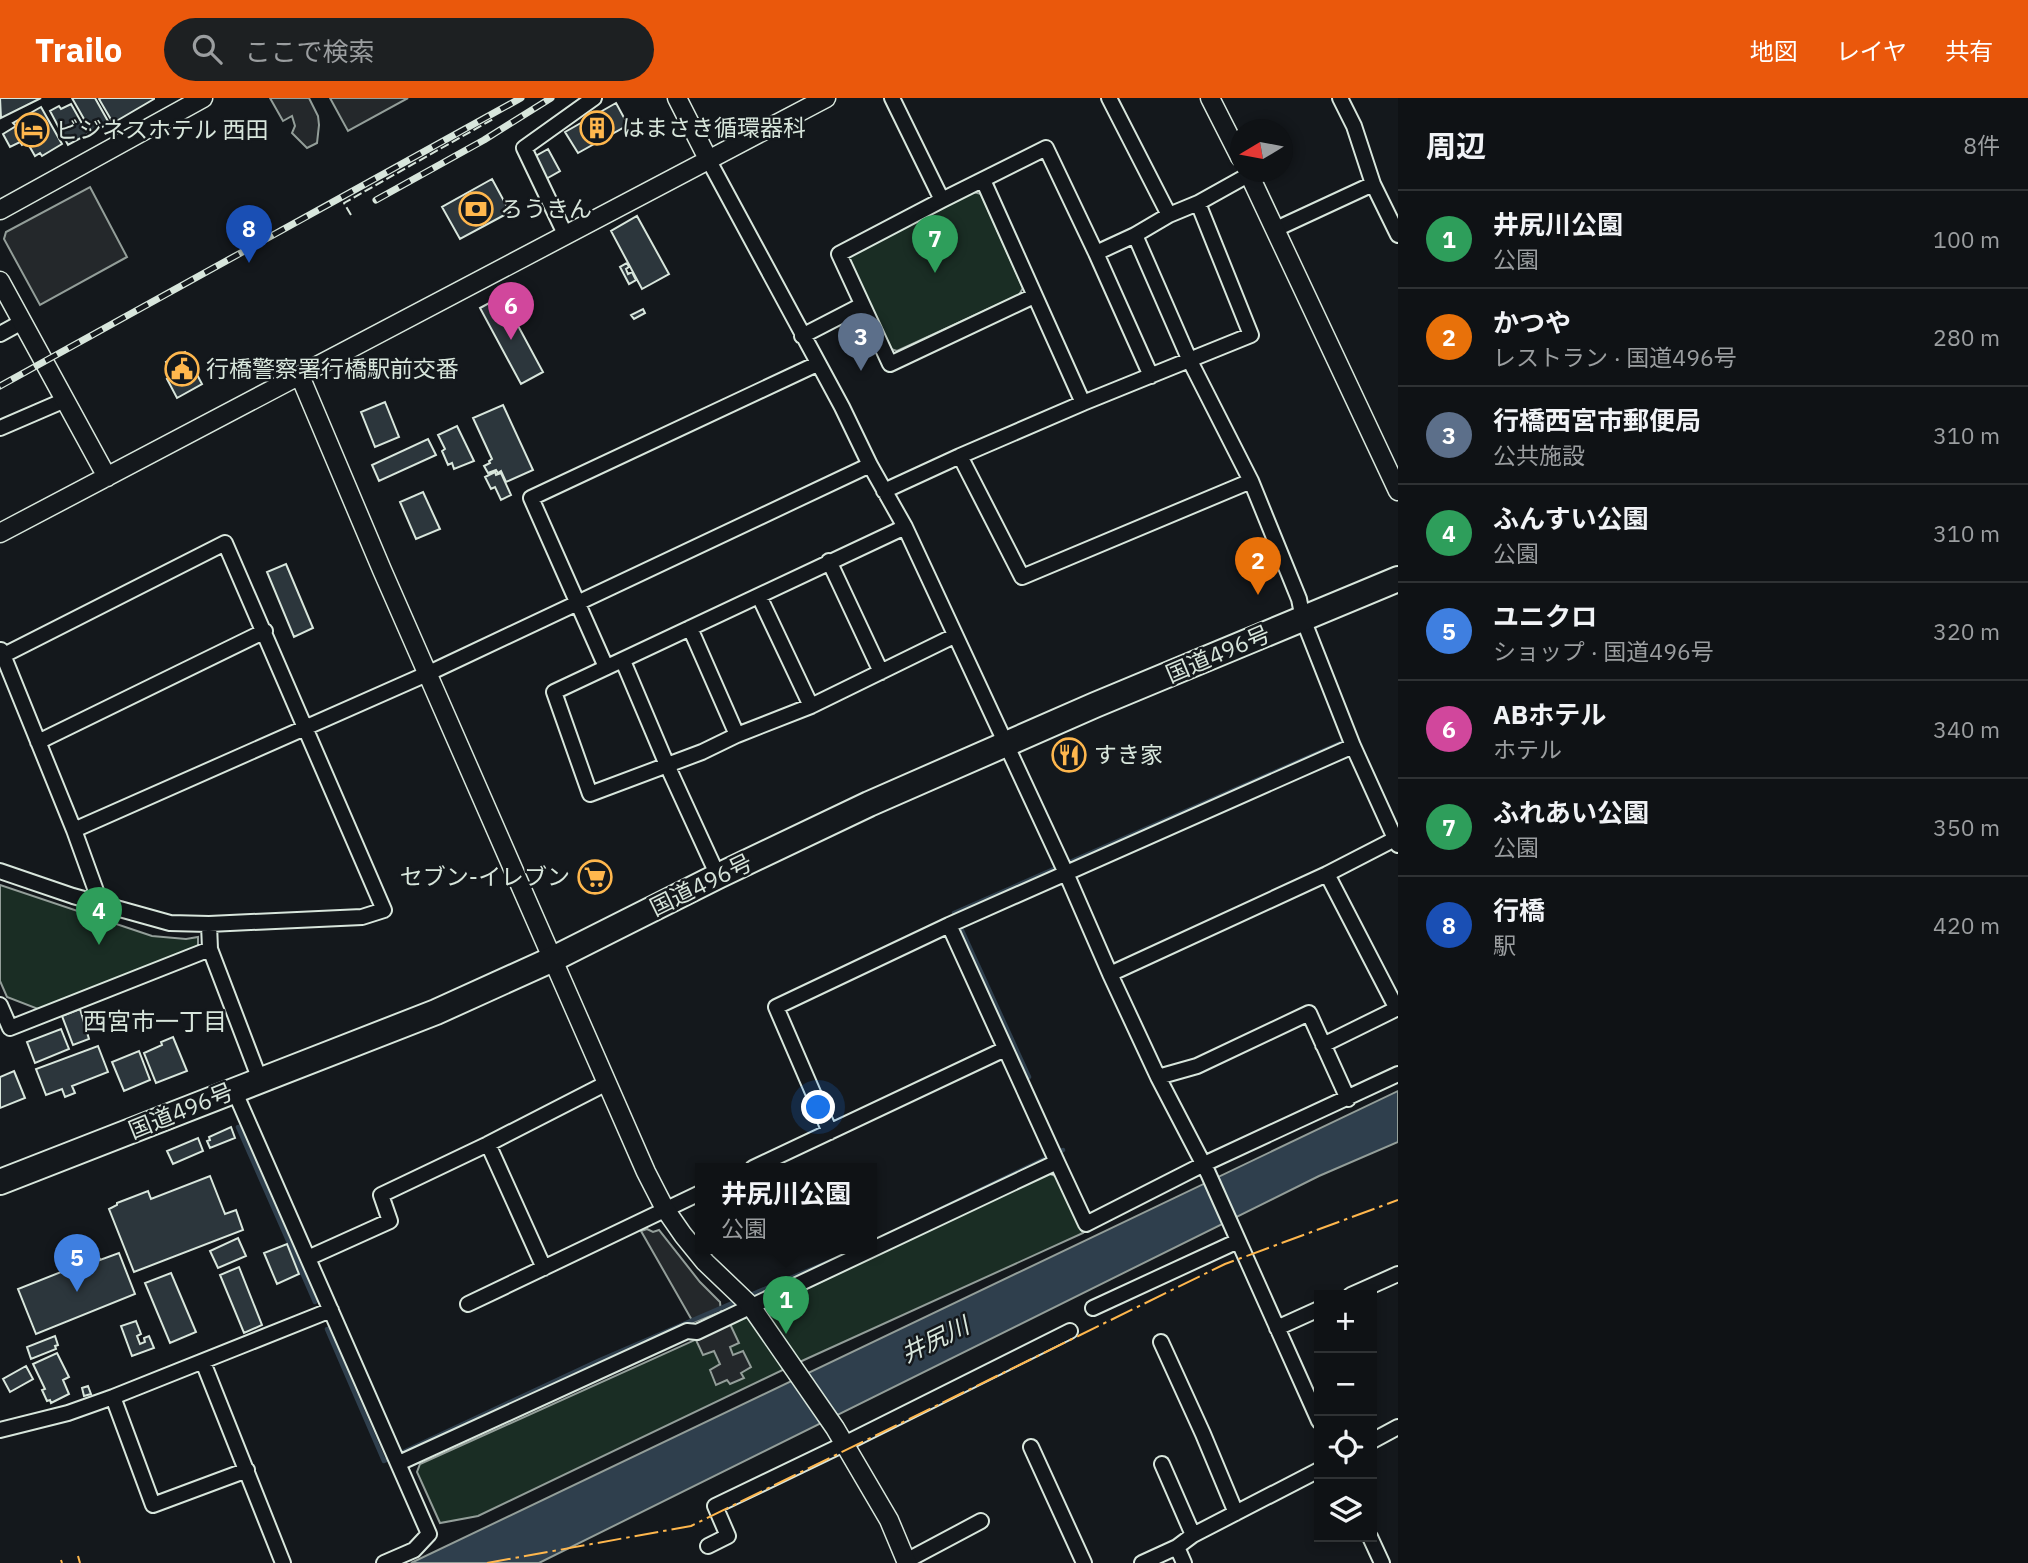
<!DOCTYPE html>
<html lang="ja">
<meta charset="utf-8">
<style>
body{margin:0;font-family:"IBM Plex Sans","Noto Sans JP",sans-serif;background:#1d2022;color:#f1f3f6}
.controls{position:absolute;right:21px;bottom:21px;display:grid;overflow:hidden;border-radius:0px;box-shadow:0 4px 10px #0003}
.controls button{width:63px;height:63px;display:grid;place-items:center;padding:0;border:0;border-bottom:2px solid #2f3234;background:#0f1215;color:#f1f3f6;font:35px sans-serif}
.compass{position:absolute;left:1230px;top:21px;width:63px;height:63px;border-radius:50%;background:#0f1215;box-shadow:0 4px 10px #0003;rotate:260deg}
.you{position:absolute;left:819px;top:1010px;width:24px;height:24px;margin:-18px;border:5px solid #fff;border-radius:50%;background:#1a73e8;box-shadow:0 0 0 10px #1a73e833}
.badge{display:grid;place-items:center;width:46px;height:46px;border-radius:50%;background:#ea580c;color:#fff;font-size:23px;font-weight:700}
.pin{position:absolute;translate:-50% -58px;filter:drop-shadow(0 2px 4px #0008)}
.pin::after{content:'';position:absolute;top:37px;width:24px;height:21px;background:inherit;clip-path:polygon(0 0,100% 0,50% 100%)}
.popup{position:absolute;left:695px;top:1065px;width:182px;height:91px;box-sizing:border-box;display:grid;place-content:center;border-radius:0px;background:#0f1215;filter:drop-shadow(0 2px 5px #0005);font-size:23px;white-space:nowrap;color:#9b9ea0}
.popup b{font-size:26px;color:#f1f3f6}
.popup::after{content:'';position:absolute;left:50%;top:100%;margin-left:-14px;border:14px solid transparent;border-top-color:#0f1215}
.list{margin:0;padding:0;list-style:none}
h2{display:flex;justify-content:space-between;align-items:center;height:91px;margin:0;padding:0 28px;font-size:30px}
h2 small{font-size:23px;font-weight:400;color:#9b9ea0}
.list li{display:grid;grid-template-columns:46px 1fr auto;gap:21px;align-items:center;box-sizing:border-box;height:98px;padding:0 28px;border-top:2px solid #2f3234}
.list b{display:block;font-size:26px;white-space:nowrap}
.list p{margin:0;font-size:23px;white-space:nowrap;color:#9b9ea0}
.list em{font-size:23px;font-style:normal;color:#9b9ea0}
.icon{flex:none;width:38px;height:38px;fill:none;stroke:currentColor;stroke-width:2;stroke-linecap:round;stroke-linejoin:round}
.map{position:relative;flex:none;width:1398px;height:1465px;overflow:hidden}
header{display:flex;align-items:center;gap:42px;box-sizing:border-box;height:98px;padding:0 35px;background:#ea580c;color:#fff}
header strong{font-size:33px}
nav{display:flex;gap:38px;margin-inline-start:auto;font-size:24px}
.search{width:490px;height:63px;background:#1d2022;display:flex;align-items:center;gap:18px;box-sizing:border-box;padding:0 24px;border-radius:38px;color:#9b9ea0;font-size:26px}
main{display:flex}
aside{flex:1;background:#0f1215}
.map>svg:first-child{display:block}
</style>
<header>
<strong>Trailo</strong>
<div class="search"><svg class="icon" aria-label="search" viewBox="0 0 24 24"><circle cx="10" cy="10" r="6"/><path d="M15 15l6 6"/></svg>ここで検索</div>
<nav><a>地図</a><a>レイヤ</a><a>共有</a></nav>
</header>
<main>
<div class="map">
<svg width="1398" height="1465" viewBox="0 0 1398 1465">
<rect width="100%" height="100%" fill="#14181c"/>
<!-- green -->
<path fill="#1a2d24" stroke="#939e99" stroke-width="2" d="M974,94L981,96L1023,190L1019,197L897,253L891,251L847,159Z
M0,787L152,838L186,841L198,839V852L93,893L38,911L7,899L0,883Z
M1047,1075L1056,1078L1083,1135L793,1267L478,1418L440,1425L417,1374L420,1366L779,1204Z"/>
<!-- parking -->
<path fill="#24282b" stroke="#939e99" stroke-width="2" d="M270,0H309L318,18L319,27L317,45L307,50L292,35L295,28L292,18L283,23Z
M330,0H408L348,33Z
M90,89L127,159L40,207L4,141L6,134Z
M647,1131L653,1134L659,1132L700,1184L720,1204L721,1214L693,1224L641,1133Z
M730,1226L739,1245L730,1249L733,1257L743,1253L751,1269L741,1275L744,1280L730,1286L727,1282L716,1287L710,1272L720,1266L714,1253L703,1257L696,1242Z"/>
<!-- water -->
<path fill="#2f3f4d" stroke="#939e99" stroke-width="2" d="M1398,993V1044L1319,1078L539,1465H411Z"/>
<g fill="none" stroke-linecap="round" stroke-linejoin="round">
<!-- stream -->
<path stroke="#2f3f4d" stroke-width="4.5" d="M1029,979L954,815L1343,644
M238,1029L315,1204
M910,1126L1063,1052
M748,1198L831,1163
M327,1231L384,1363L600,1262L737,1203"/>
</g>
<!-- building -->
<path fill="#2c363c" stroke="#d8e6dc" stroke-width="2" d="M0,0H41L1,20Z
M72,0H95L109,25L92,35Z
M101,0H154V1L113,25L99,1Z
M616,5L628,27L578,55L565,34Z
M71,6L88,36L68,47L50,13L59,8L61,11Z
M41,9L62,46L42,58L40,55L35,58L27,44L22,47L20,44L10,49L3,36L16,28L13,25Z
M548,51L560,73L546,81L534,59Z
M492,81L510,114L460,141L442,109Z
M637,118L669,176L642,191L611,133Z
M627,165L629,169L626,171L628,176L632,174L636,182L629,186L620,169Z
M502,198L543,274L521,286L480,210Z
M643,211L645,215L634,221L631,217Z
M185,254L202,286L177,300L167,281L173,278L166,264Z
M385,304L399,339L375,349L361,314Z
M503,307L533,372L506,384L501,373L498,375L496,372L488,375L484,368L490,365L489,363L492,361L473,320Z
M457,328L474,363L454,371L452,365L448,367L442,353L445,351L438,337Z
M428,341L436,357L379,383L372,367Z
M495,374L496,377L501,375L511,397L501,402L495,389L491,391L485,379Z
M423,394L440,431L416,441L400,404Z
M286,466L313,530L294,539L267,474Z
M80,911L89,941L73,947L62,918Z
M61,931L69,951L35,965L27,944Z
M173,939L187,973L156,985L144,955L162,947L161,944Z
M98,948L108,974L72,988L75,995L65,999L62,991L46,997L36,971Z
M139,953L150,982L124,993L112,964Z
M14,973L25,1000L0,1010V979Z
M231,1029L235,1040L210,1050L207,1043L210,1042L209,1039Z
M198,1040L203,1053L173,1066L167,1053Z
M210,1078L225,1116L236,1112L243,1132L134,1174L109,1111L117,1107V1105L148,1093L151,1101Z
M238,1140L246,1158L218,1170L210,1153Z
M287,1146L299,1176L277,1186L264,1155Z
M119,1155L135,1196L36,1236L18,1191L99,1159L100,1162Z
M239,1169L262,1227L244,1235L220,1177Z
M171,1175L196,1234L170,1245L145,1185Z
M136,1223L141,1236L137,1238L140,1246L145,1244L144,1240L149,1238L154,1250L132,1258L121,1228Z
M55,1238L58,1247L55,1248L56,1251L31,1261L27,1249Z
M57,1255L69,1279L63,1282L69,1296L51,1305L50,1302L47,1303L42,1292L45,1291L33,1266Z
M26,1268L33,1281L10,1294L3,1281Z
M88,1288L91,1296L84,1298L82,1290Z"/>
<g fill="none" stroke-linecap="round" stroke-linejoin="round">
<defs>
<path id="minor" d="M892,0L942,102
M1109,0L1169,117
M708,61L842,309L870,367L905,429L1066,775L1110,876L1158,979L1208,1075L1319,1323
M983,82L1083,305
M1373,86L1398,137
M1276,131L1373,86L1354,28L1340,0
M1135,137L1190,263L1251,383L1299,501L1303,521L1353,648L1398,747
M566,138L524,50L594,0
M1096,155L1135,137L1169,117L1198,105L1250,76
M1034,198L890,266L839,156L942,102L1046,50L1096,155L1151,278
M0,236L22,224
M802,238L862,207
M0,330L65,302
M960,358L1022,479L1251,383
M884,393L960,358L1083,305L1251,237L1198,105
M905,429L554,594L590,696L702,654L737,637L811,608L954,538
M829,463L881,574
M759,498L811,608
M690,530L737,637
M1,552L74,732L100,804
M0,559L225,445L384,812L362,819L209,826
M623,563L667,667L718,778
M606,569L531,400L817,266
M38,644L265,533
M74,732L429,575L870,367
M0,773L73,798L170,825L209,826L210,851L260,982
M1327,776L1397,911
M949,827L1057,1064
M1110,876L1327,776L1395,741
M0,907L10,930L210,851
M1323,947L1398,910
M1158,979L1197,968L1309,915L1348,1001
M234,992L429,1436L414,1452L384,1465
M830,1034L776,909L949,827L1353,648
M488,1046L544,1170
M753,1070L1005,951
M308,1160L390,1123L381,1097L488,1046L607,985
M1351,1197L1398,1176
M468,1206L700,1095
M1093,1210L1238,1143
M1277,1230L1319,1211
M1161,1244L1203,1336L1236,1415
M203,1264L283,1465
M113,1299L153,1407L247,1372
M0,1332L68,1315L113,1299L331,1212
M1372,1343L1398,1329
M1031,1349L1084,1465
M399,1365L687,1233L697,1234L1057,1064L1086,1126L1202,1067L1398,976
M1162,1366L1193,1437
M1370,1439L1382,1465
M708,1448L728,1438L715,1408L844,1346L1070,1233
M1177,1449L1184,1465
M906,1463L981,1423
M1142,1465L1177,1449L1193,1437L1319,1372"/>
<path id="tertiary" d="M677,0L708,61
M1210,0L1240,59
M1248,74L1398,393
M0,112L203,0
M0,183L107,379
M300,278L382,472L646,1074L665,1111L683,1137L705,1164L750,1207L835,1330L889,1422L907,1465
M0,435L826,0"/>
<path id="trunk" d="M0,1084L436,914L553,861L718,778L869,706L1095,607L1398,481"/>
</defs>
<!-- minor casing -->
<use href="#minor" stroke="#d8e6dc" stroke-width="18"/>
<!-- tertiary casing -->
<use href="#tertiary" stroke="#d8e6dc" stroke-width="21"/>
<!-- trunk casing -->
<use href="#trunk" stroke="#d8e6dc" stroke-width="28"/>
<!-- minor -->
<use href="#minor" stroke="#14181c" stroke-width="14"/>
<!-- tertiary -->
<use href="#tertiary" stroke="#14181c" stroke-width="18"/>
<!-- trunk -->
<use href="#trunk" stroke="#14181c" stroke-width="24"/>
<defs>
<path id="rail" d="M376,102L484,42L551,0
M0,288L521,0"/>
</defs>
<!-- rail casing -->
<use href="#rail" stroke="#d8e6dc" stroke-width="7"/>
<!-- rail -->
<use href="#rail" stroke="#14181c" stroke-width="4.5" stroke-dasharray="13" stroke-linecap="butt"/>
<!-- fence -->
<path stroke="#d8e6dc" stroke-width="2" stroke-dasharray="9 3.5" stroke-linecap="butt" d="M351,117L344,105L495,20"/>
<!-- power -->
<path stroke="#ffb74d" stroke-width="2" stroke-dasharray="24 5 3.5 5" stroke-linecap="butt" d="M78,1458L80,1465
M61,1462L62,1465
M487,1465L691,1428L1225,1166L1398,1102"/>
</g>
<!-- icons -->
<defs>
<symbol id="building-ring" viewBox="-11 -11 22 22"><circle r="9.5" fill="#14181c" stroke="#ffb74d" stroke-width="1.5"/><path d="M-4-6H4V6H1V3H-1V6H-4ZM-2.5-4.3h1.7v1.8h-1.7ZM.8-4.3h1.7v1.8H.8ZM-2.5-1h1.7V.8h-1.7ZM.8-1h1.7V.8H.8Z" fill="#ffb74d"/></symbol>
<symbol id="hotel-ring" viewBox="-11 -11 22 22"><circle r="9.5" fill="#14181c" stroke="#ffb74d" stroke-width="1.5"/><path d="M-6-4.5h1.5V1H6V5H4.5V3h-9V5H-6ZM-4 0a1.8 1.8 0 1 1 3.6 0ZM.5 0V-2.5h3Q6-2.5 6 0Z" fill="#ffb74d"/></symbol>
<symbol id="bank-ring" viewBox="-11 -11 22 22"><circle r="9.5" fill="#14181c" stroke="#ffb74d" stroke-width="1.5"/><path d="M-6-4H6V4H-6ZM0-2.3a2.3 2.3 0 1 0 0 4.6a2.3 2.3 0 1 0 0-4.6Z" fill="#ffb74d"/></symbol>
<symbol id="civic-ring" viewBox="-11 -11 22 22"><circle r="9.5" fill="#14181c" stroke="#ffb74d" stroke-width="1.5"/><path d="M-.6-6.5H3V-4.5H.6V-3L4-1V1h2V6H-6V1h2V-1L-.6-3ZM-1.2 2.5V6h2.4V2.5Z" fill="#ffb74d"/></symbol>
<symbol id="restaurant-ring" viewBox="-11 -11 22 22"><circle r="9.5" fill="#14181c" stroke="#ffb74d" stroke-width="1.5"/><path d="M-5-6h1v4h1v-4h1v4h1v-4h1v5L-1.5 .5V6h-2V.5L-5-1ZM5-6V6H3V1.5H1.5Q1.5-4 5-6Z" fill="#ffb74d"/></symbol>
<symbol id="supermarket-ring" viewBox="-11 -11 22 22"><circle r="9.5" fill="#14181c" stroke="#ffb74d" stroke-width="1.5"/><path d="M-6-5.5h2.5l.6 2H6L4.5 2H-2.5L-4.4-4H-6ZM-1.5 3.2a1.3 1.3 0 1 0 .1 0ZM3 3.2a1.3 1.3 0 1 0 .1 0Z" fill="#ffb74d"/></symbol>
</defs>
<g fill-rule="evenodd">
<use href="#building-ring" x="578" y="11" width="38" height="38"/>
<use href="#hotel-ring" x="13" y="13" width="38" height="38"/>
<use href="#bank-ring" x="457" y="92" width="38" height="38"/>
<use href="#civic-ring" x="163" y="252" width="38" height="38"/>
<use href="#restaurant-ring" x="1050" y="638" width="38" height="38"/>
<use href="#supermarket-ring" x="576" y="760" width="38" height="38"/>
</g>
<g text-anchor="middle" stroke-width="5" stroke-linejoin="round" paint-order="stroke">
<!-- poi labels -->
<g font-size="23" fill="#d8e6dc" stroke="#14181c" text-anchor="start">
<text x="622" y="38">はまさき循環器科</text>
<text x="56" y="40">ビジネスホテル 西田</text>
<text x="500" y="119">ろうきん</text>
<text x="206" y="279">行橋警察署行橋駅前交番</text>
<text x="1094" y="665">すき家</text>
<text x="570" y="787" text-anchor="end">セブン-イレブン</text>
</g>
<!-- street labels -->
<g font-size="23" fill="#d8e6dc" stroke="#14181c">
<text transform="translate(1218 556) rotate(-23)" y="8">国道496号</text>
<text transform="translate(701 787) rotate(-26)" y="8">国道496号</text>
<text transform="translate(181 1013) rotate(-22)" y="8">国道496号</text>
</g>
<!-- neighbourhood labels -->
<g font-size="24" fill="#d8e6dc" stroke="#14181c">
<text x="155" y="932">西宮市一丁目</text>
</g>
<!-- water labels -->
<g font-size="24" font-style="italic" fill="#d8e6dc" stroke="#14181c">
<text transform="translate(935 1242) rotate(-26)" y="8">井尻川</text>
</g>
</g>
</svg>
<div class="controls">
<button>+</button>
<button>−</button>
<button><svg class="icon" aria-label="locate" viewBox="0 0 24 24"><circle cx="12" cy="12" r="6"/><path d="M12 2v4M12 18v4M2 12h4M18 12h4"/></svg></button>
<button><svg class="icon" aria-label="layers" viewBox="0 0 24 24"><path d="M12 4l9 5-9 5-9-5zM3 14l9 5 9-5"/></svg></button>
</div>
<svg class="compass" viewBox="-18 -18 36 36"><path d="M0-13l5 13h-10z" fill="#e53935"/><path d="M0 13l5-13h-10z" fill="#9b9ea0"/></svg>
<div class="you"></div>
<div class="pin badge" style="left:786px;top:1236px;background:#2e9e5b">1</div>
<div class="popup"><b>井尻川公園</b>公園</div>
<div class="pin badge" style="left:1258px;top:497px;background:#e8710a">2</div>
<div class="pin badge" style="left:861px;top:273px;background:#5c6f8a">3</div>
<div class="pin badge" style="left:99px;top:847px;background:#2e9e5b">4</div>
<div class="pin badge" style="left:77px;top:1194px;background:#3f7fe0">5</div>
<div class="pin badge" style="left:511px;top:242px;background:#d1479c">6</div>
<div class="pin badge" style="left:935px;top:175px;background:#2e9e5b">7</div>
<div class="pin badge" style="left:249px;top:165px;background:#1a4fb4">8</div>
</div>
<aside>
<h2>周辺<small>8件</small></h2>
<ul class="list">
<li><span class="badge" style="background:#2e9e5b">1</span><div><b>井尻川公園</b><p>公園</p></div><em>100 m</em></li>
<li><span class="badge" style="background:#e8710a">2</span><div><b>かつや</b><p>レストラン · 国道496号</p></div><em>280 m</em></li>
<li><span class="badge" style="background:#5c6f8a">3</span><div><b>行橋西宮市郵便局</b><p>公共施設</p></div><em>310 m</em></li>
<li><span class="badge" style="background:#2e9e5b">4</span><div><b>ふんすい公園</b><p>公園</p></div><em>310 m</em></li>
<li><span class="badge" style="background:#3f7fe0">5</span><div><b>ユニクロ</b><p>ショップ · 国道496号</p></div><em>320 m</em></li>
<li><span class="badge" style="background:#d1479c">6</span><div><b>ABホテル</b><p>ホテル</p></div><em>340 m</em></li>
<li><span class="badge" style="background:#2e9e5b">7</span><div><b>ふれあい公園</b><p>公園</p></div><em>350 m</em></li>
<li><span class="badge" style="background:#1a4fb4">8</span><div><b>行橋</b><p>駅</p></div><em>420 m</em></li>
</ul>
</aside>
</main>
